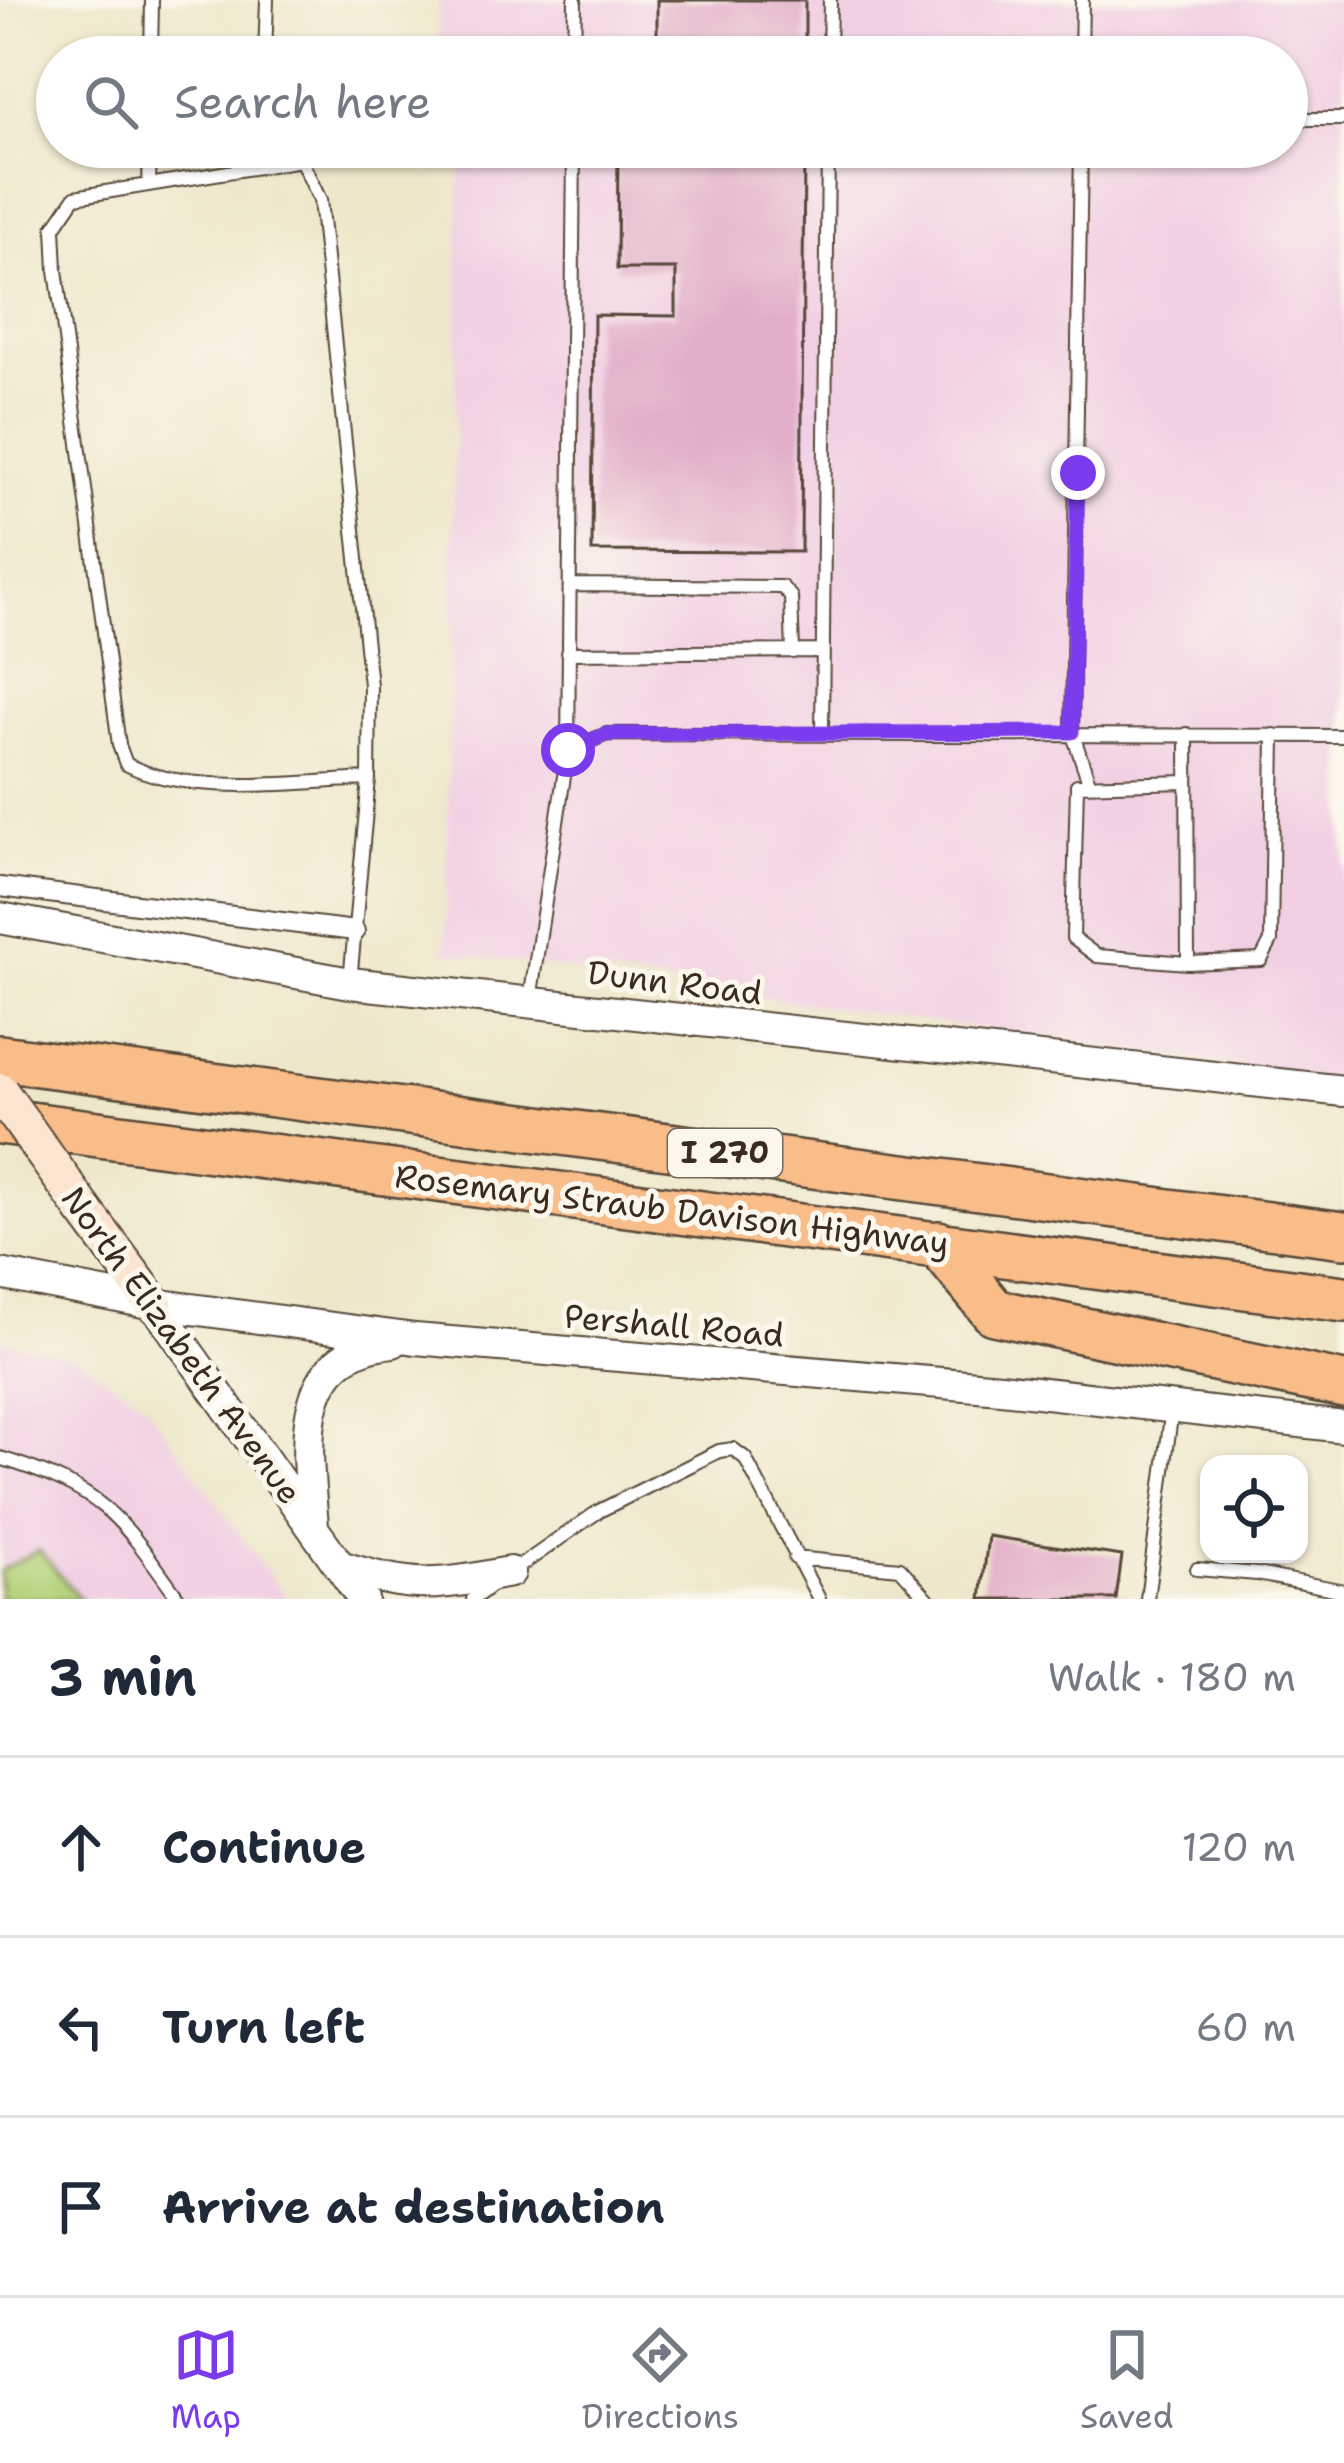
<!DOCTYPE html>
<meta charset="utf-8">
<style>
body{margin:0;font-family:"Shantell Sans",sans-serif;background:#f6f6f7;color:#1f2937}
.controls{position:absolute;right:36px;bottom:36px;display:grid;overflow:hidden;border-radius:24px;box-shadow:0 3px 9px #0004}
.controls button{width:108px;height:108px;display:grid;place-items:center;padding:0;border:0;border-bottom:3px solid #e0e1e3;background:#fff;color:#1f2937;font:60px sans-serif}
.stop{position:absolute;width:36px;height:36px;margin:-27px;border:9px solid #7c3aed;border-radius:50%;background:#fff}
.stop.end{background:#7c3aed;border-color:#fff;box-shadow:0 3px 12px #0008}
.list{margin:0;padding:0;list-style:none}
h2{display:flex;justify-content:space-between;align-items:center;height:156px;margin:0;padding:0 48px;font-size:51px}
h2 small{font-size:39px;font-weight:400;color:#747a83}
.list li{display:grid;grid-template-columns:78px 1fr auto;gap:36px;align-items:center;box-sizing:border-box;height:180px;padding:0 48px;border-top:3px solid #e0e1e3}
.list b{display:block;font-size:45px;white-space:nowrap}
.list em{font-size:39px;font-style:normal;color:#747a83}
.icon{flex:none;width:66px;height:66px;fill:none;stroke:currentColor;stroke-width:2;stroke-linecap:round;stroke-linejoin:round}
.map{position:relative;flex:none;width:1344px;height:1599px;overflow:hidden}
.search{position:absolute;background:#fff;box-shadow:0 3px 9px #0004;left:36px;right:36px;top:36px;height:132px;display:flex;align-items:center;gap:30px;box-sizing:border-box;padding:0 42px;border-radius:66px;color:#747a83;font-size:45px}
.sheet{height:696px;background:#fff}
nav{display:flex;justify-content:space-around;align-items:center;box-sizing:border-box;height:168px;border-top:3px solid #e0e1e3;background:#fff;font-size:33px;color:#747a83}
nav a{display:grid;justify-items:center;gap:6px}
nav .on{color:#7c3aed}
.map>svg:first-child{display:block}
</style>
<div class="map">
<svg width="1344" height="1599" viewBox="0 0 1344 1599">
<rect width="100%" height="100%" fill="#fbf7ec"/>
<filter id="ink" filterUnits="userSpaceOnUse"><feTurbulence type="fractalNoise" baseFrequency=".00833" numOctaves="2"/><feDisplacementMap in="SourceGraphic" scale="24" xChannelSelector="R" yChannelSelector="G"/><feConvolveMatrix kernelMatrix="1 2 1 2 8 2 1 2 1" color-interpolation-filters="sRGB"/></filter>
<filter id="wash" filterUnits="userSpaceOnUse"><feTurbulence type="fractalNoise" baseFrequency=".004" numOctaves="4" result="noise"/><feDisplacementMap in="SourceGraphic" scale="48" xChannelSelector="R" yChannelSelector="G"/><feGaussianBlur stdDeviation="2.7" result="paint"/><feColorMatrix in="noise" values="0 0 0 0 0 0 0 0 0 0 0 0 0 0 0 0 0 1.4 0 .05"/><feComposite in="paint" operator="in"/></filter>
<g filter="url(#wash)">
<rect width="100%" height="100%" fill="#eee7ca"/>
<!-- built -->
<path fill="#f1d0e3" d="M438,0H1344V1081L445,952L460,147H1287V57H439Z
M0,1340L75,1357L144,1403L287,1599H0Z"/>
<!-- green -->
<path fill="#b3d27a" stroke="#777e4c" stroke-width="3" d="M39,1550L80,1599H0V1571Z"/>
<g id="blocks">
<!-- building -->
<path fill="#e2adc8" d="M657,0H805V57H683V46H657Z
M618,147H804L801,552L592,551L594,315L676,316V269H617Z
M988,1536L1122,1556L1116,1599H981Z"/>
</g>
</g>
<g filter="url(#ink)">
<use href="#blocks" fill-opacity="0" stroke="#564638" stroke-width="3"/>
<g fill="none" stroke-linecap="round" stroke-linejoin="round">
<defs>
<path id="service" d="M151,57L152,0
M265,57L267,0
M574,57L575,0
M829,57L830,0
M1081,57L1082,0
M1287,119H1344
M1081,147L1072,732L1089,782
M149,184L150,147
M570,585L782,587L791,597L793,652
M568,653L821,651
M822,733L828,147
M1187,734L1188,963L1261,960L1271,941L1274,735
M568,750L574,147
M1187,782L1077,785L1073,938L1097,956L1188,963
M350,981L369,779L370,685L320,200L301,160L75,197L54,228L56,270L119,745L126,764C188,797 299,782 369,779
M530,1000L568,750L607,734L1344,736
M0,1458C102,1489 119,1514 179,1599
M795,1558L900,1568L928,1599
M1197,1569L1257,1574L1344,1591
M510,1573L599,1511L719,1451L733,1449L745,1458L819,1599
M473,1599L493,1584
M1147,1599L1172,1409"/>
<path id="pedestrian" d="M0,887L355,931"/>
<path id="tertiary" d="M0,918L350,983L1344,1091
M0,1274L154,1304L415,1339L1001,1388L1344,1427
M154,1304L363,1599
M313,1526C307,1449 290,1352 393,1342
M340,1566C413,1590 436,1586 510,1572"/>
<path id="secondary" d="M84,1210L154,1304"/>
<path id="motorway" d="M0,1058L1344,1235
M0,1121L1344,1299
M938,1244L994,1312L1344,1385"/>
</defs>
<!-- service casing -->
<use href="#service" stroke="#564638" stroke-width="16"/>
<!-- pedestrian casing -->
<use href="#pedestrian" stroke="#564638" stroke-width="22"/>
<!-- tertiary casing -->
<use href="#tertiary" stroke="#564638" stroke-width="34"/>
<!-- secondary casing -->
<use href="#secondary" stroke="#564638" stroke-width="40"/>
<!-- motorway casing -->
<use href="#motorway" stroke="#564638" stroke-width="50"/>
<!-- service -->
<use href="#service" stroke="#fff" stroke-width="12"/>
<!-- pedestrian -->
<use href="#pedestrian" stroke="#fff" stroke-width="18"/>
<!-- tertiary -->
<use href="#tertiary" stroke="#fff" stroke-width="30"/>
<!-- secondary -->
<use href="#secondary" stroke="#fce5d0" stroke-width="36"/>
<!-- motorway -->
<use href="#motorway" stroke="#f8bd89" stroke-width="45"/>
<defs>
<path id="secondary-bridge" d="M0,1092L84,1210"/>
</defs>
<!-- secondary-bridge casing -->
<use href="#secondary-bridge" stroke="#564638" stroke-width="40" stroke-linecap="butt"/>
<!-- secondary-bridge -->
<use href="#secondary-bridge" stroke="#fce5d0" stroke-width="36"/>
</g>
</g>
<g fill="none" stroke-linecap="round" stroke-linejoin="round" filter="url(#ink)">
<!-- route -->
<path stroke="#7c3aed" stroke-width="15" d="M568,750L607,734L1072,732L1078,473"/>
</g>
<g text-anchor="middle" stroke-width="10" stroke-linejoin="round" paint-order="stroke">
<!-- shield labels -->
<rect fill="#fbf7ec" stroke="#75685c" stroke-width="3" x="668" y="1129" width="114" height="48" rx="9"/>
<g font-size="30" font-weight="bold" fill="#3b2a1e">
<text x="725" y="1163">I 270</text>
</g>
<!-- street labels -->
<g font-size="33" fill="#3b2a1e" stroke="#fbf7ec">
<text transform="translate(675 982) rotate(7)" y="12">Dunn Road</text>
<text transform="translate(672 1209) rotate(7)" y="12">Rosemary Straub Davison Highway</text>
<text transform="translate(674 1325) rotate(5)" y="12">Pershall Road</text>
<text transform="translate(182 1345) rotate(54)" y="12">North Elizabeth Avenue</text>
</g>
</g>
</svg>
<div class="controls">
<button><svg class="icon" aria-label="locate" viewBox="0 0 24 24"><circle cx="12" cy="12" r="6"/><path d="M12 2v4M12 18v4M2 12h4M18 12h4"/></svg></button>
</div>
<div class="stop" style="left:568px;top:750px"></div>
<div class="stop end" style="left:1078px;top:473px"></div>
<div class="search"><svg class="icon" aria-label="search" viewBox="0 0 24 24"><circle cx="10" cy="10" r="6"/><path d="M15 15l6 6"/></svg>Search here</div>
</div>
<section class="sheet">
<h2>3 min<small>Walk · 180 m</small></h2>
<ul class="list">
<li><svg class="icon" aria-label="ahead" viewBox="0 0 24 24"><path d="M12 20V5M6 11l6-6 6 6"/></svg><div><b>Continue</b></div><em>120 m</em></li>
<li><svg class="icon" aria-label="left" viewBox="0 0 24 24"><path d="M17 20v-9H6M10 6l-5 5 5 5"/></svg><div><b>Turn left</b></div><em>60 m</em></li>
<li><svg class="icon" aria-label="arrive" viewBox="0 0 24 24"><path d="M6 21V4h12l-3 4 3 4H6"/></svg><div><b>Arrive at destination</b></div></li>
</ul>
</section>
<nav>
<a class="on"><svg class="icon" aria-label="map" viewBox="0 0 24 24"><path d="M3 6l6-2 6 2 6-2v14l-6 2-6-2-6 2zM9 4v14M15 6v14"/></svg>Map</a>
<a><svg class="icon" aria-label="directions" viewBox="0 0 24 24"><path d="M12 3l9 9-9 9-9-9zM9 14v-3h6M13 9l2 2-2 2"/></svg>Directions</a>
<a><svg class="icon" aria-label="saved" viewBox="0 0 24 24"><path d="M7 4h10v16l-5-4-5 4z"/></svg>Saved</a>
</nav>
